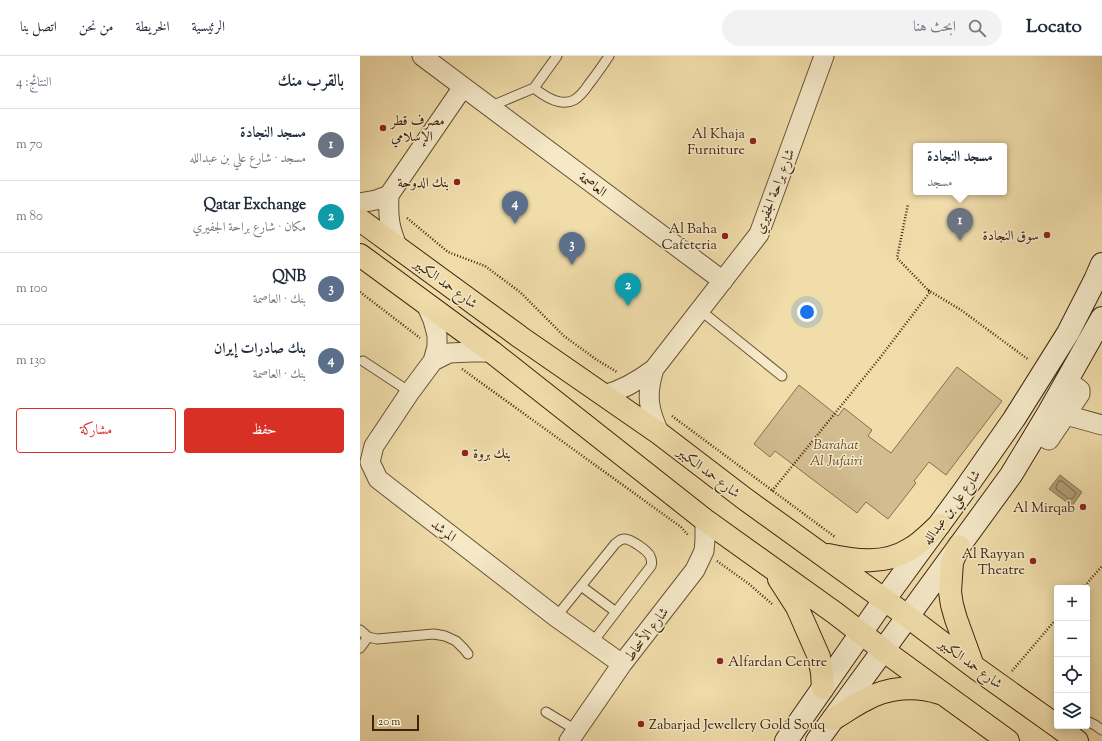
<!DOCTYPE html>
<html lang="ar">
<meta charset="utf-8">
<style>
body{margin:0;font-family:"Sorts Mill Goudy",Amiri,serif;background:#f2f2f3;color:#1f2937;direction:rtl}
.controls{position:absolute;right:12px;bottom:12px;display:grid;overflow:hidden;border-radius:4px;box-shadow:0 2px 10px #0003}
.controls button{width:36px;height:36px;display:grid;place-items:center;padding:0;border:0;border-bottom:1px solid #e0e1e3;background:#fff;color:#1f2937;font:20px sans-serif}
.scale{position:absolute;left:12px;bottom:10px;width:47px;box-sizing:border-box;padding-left:4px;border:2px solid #3e2310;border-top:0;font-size:11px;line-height:14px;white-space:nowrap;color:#3e2310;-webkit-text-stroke:3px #f5e9c8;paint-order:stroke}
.you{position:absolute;left:447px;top:256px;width:14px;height:14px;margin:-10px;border:3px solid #fff;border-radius:50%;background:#1a73e8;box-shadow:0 0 0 6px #1a73e833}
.badge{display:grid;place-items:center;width:26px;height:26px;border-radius:50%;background:#d93025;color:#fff;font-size:13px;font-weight:700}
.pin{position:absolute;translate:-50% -33px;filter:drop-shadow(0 1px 2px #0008)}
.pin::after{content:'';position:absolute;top:21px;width:14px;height:12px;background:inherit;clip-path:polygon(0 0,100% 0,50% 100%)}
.popup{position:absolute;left:553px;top:87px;width:94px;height:52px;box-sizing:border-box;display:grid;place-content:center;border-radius:4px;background:#fff;filter:drop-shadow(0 1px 3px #0005);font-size:13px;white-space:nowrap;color:#747a83}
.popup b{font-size:15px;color:#1f2937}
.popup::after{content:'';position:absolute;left:50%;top:100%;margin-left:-8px;border:8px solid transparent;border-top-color:#fff}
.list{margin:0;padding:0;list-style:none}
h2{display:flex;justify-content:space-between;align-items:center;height:52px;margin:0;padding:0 16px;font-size:17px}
h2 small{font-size:13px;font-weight:400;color:#747a83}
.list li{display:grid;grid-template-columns:26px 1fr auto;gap:12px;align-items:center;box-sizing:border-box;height:72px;padding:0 16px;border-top:1px solid #e0e1e3}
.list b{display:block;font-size:15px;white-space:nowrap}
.list p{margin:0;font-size:13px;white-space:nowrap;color:#747a83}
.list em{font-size:13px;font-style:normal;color:#747a83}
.actions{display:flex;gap:8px;padding:12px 16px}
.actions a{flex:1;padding:9px 0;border:1px solid #d93025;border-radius:4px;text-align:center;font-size:14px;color:#d93025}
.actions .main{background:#d93025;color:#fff}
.icon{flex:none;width:22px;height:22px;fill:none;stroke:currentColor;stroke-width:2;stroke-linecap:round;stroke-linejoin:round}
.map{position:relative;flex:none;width:742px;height:685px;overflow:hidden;direction:ltr}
header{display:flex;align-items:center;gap:24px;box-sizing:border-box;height:56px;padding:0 20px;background:#fff;border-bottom:1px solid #e0e1e3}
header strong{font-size:19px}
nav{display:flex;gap:22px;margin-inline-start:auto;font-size:14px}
.search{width:280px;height:36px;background:#f2f2f3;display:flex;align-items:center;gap:10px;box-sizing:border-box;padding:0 14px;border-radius:22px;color:#747a83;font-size:15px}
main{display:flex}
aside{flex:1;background:#fff}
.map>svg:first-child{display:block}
</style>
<header>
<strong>Locato</strong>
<div class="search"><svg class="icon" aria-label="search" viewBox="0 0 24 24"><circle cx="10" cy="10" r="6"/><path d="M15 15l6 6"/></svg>ابحث هنا</div>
<nav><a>الرئيسية</a><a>الخريطة</a><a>من نحن</a><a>اتصل بنا</a></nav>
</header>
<main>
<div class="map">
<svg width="742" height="685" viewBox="0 0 742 685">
<rect width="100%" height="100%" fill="#f0ddaa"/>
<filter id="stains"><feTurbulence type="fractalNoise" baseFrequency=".005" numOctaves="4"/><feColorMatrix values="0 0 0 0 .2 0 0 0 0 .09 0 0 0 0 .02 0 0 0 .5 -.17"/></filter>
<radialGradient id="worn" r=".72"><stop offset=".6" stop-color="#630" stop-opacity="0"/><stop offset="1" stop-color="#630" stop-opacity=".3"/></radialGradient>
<!-- green -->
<path fill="#d2bd90" stroke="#887050" d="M597,311L642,345L586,419L569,406L554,425L556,427L528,463L506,446L497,457L415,395L410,401L394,388L439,329L478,360L484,352L512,374L508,380L531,397Z"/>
<!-- water -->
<path fill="#b39e76" stroke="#846d4d" d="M700,419L722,436L712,450L689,433Z"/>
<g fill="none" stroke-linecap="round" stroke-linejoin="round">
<!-- shore -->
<path stroke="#786043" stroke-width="1" d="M699,425H702L715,436L716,438L712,443H709L696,433V431Z"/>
<defs>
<path id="lane" d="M174,32C184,40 201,51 214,44C221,40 225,34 229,28C236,19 243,9 249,0
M129,51L174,32L197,0
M340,254L422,320
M3,305L50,336
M221,530L256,556
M196,561L255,488C258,486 260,483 264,483C270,482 288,495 290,500C292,504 292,507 291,510L232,587
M0,574L8,581
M0,592L8,581L17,583L74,578L85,580L96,585L104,593L108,598
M186,656L216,674
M727,665L735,669L742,674"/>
<path id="street" d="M62,0L363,225
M0,147L16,144L29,139
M38,192C29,171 28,161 29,139L103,31
M65,246L73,264L77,279V291L73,305L50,336L14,390L10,406L18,423L196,561L262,608
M73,305L89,297L112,296H132
M294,313C286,339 288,354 300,378
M244,339C263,334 278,325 294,313L399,178L464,0
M706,359L742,369
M676,378L689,384L720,338V334L707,324
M209,685L262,608L335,514L344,495L345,484V464"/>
<path id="secondary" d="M426,685L524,544L603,436L654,363L708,277L735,224L742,208
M457,685L651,419L689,356L742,262"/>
<path id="primary" d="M0,164L160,281L300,378L385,443L547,560L613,610L697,670
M0,199L132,296L345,464L475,557L523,594L648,685
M599,490L592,506L590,536L592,549L596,563L613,610
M468,499C495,505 525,509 550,493C561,487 570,477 579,469
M419,523L437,551L459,601L462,617L463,632
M473,663C484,657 494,649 505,644C528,631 555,629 580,637
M697,670L717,685"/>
</defs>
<!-- lane casing -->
<use href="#lane" stroke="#6a5236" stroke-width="11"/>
<!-- street casing -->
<use href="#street" stroke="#6a5236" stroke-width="21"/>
<!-- secondary casing -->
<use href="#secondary" stroke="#3e2310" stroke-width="24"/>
<!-- primary casing -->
<use href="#primary" stroke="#3e2310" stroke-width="24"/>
<!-- path -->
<path stroke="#3e2310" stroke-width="2.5" stroke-dasharray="1 2" stroke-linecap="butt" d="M47,162L88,196L125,210L160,236L204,280L237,304L257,316
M568,234L601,254L669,304
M0,236L60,282
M102,313L321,471L328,479
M312,360L475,481
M412,435L519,303L570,236L537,202L548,148
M357,505L389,528L412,548
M723,532L742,510
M652,615L697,562"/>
<!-- lane -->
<use href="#lane" stroke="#f5e9c8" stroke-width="9"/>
<!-- street -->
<use href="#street" stroke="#f5e9c8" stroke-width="19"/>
<!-- secondary -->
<use href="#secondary" stroke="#f5e9c8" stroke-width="22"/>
<!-- primary -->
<use href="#primary" stroke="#f0ddaa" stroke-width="22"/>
</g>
<!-- markers -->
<g fill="#8f2418" stroke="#f5e9c8" stroke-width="1.5">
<circle cx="23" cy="72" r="4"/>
<circle cx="393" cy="85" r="4"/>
<circle cx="97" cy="126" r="4"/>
<circle cx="687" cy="179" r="4"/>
<circle cx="365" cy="180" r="4"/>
<circle cx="105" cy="397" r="4"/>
<circle cx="723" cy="451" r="4"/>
<circle cx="673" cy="505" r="4"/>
<circle cx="360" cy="605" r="4"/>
<circle cx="281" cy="668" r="4"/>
</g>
<g text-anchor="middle" stroke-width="3" stroke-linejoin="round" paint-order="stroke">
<!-- poi labels -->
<g font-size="14" fill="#3e2310" stroke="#f5e9c8" text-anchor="end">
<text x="31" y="69" text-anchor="start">مصرف قطر<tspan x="31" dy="16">الإسلامي</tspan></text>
<text x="385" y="82">Al Khaja<tspan x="385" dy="16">Furniture</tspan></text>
<text x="89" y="131">بنك الدوحة</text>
<text x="357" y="177">Al Baha<tspan x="357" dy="16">Cafeteria</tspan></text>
<text x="679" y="184">سوق النجادة</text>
<text x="113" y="402" text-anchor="start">بنك بروة</text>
<text x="715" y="456">Al Mirqab</text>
<text x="665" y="502">Al Rayyan<tspan x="665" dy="16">Theatre</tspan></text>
<text x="368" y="610" text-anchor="start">Alfardan Centre</text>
<text x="289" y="673" text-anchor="start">Zabarjad Jewellery Gold Souq</text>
</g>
<!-- street labels -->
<g font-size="14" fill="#3e2310" stroke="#f5e9c8">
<text transform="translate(233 128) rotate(37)" y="5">العاصمة</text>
<text transform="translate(414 135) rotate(-69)" y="5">شارع براحة الجفيري</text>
<text transform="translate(86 227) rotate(36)" y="5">شارع حمد الكبير</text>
<text transform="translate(349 416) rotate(37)" y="5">شارع حمد الكبير</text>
<text transform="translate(591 451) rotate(-54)" y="5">شارع علي بن عبدالله</text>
<text transform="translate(84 474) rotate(38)" y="5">المرشد</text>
<text transform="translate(286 578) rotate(-53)" y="5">شارع الأسحاط</text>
<text transform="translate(611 607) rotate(36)" y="5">شارع حمد الكبير</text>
</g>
<!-- park labels -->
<g font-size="14" font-style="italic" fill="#634a30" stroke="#f5e9c8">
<text x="476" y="393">Barahat<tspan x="476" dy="16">Al Jufairi</tspan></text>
</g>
</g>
<rect width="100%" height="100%" filter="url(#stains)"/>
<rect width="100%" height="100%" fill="url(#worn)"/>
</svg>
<div class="controls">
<button>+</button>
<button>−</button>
<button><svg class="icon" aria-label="locate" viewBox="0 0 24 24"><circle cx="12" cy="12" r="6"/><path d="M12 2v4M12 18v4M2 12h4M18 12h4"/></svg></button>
<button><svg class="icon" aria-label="layers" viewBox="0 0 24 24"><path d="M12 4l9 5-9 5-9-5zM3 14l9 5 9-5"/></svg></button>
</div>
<div class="scale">20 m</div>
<div class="you"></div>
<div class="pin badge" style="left:600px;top:185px;background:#6b7280">1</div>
<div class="popup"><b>مسجد النجادة</b>مسجد</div>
<div class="pin badge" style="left:268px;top:250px;background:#0f9aa8">2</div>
<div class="pin badge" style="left:212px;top:209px;background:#5c6f8a">3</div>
<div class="pin badge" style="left:155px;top:168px;background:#5c6f8a">4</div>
</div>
<aside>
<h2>بالقرب منك<small>النتائج: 4</small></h2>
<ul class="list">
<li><span class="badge" style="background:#6b7280">1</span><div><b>مسجد النجادة</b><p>مسجد · شارع علي بن عبدالله</p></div><em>70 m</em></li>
<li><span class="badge" style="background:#0f9aa8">2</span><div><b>Qatar Exchange</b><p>مكان · شارع براحة الجفيري</p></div><em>80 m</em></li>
<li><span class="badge" style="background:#5c6f8a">3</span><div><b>QNB</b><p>بنك · العاصمة</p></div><em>100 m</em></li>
<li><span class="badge" style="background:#5c6f8a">4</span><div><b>بنك صادرات إيران</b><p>بنك · العاصمة</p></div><em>130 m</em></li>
</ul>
<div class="actions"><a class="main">حفظ</a><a>مشاركة</a></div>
</aside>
</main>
